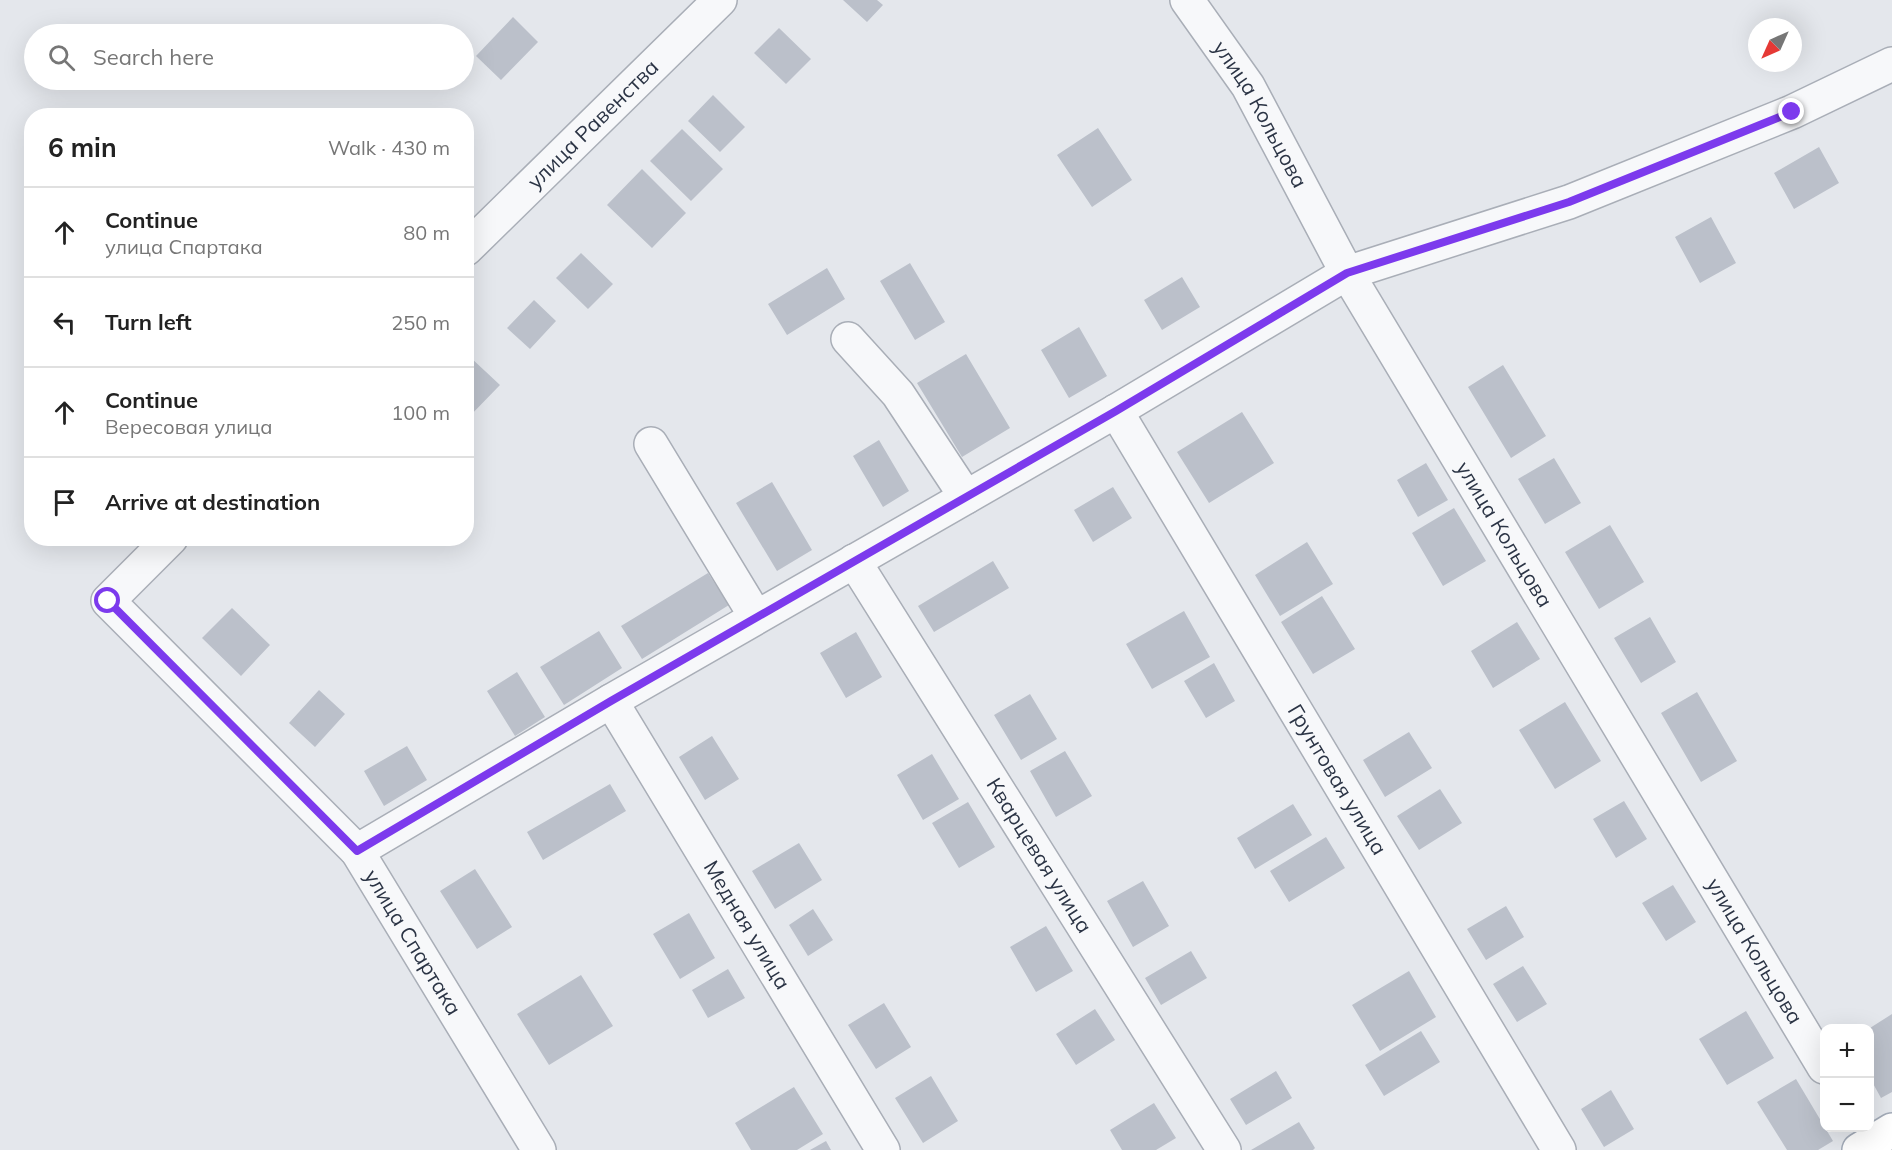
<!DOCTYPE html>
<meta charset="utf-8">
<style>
body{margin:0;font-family:Mulish,sans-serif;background:#f6f6f6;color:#222}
.controls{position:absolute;right:18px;bottom:18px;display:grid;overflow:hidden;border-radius:12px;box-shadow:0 6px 24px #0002}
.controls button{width:54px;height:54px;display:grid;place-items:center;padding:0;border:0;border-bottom:2px solid #e0e0e0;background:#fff;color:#222;font:30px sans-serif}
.compass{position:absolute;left:1748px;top:18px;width:54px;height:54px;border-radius:50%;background:#fff;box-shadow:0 6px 24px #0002;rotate:225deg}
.stop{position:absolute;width:18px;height:18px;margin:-14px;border:4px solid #7c3aed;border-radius:50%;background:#fff}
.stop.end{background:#7c3aed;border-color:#fff;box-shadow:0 2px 6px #0008}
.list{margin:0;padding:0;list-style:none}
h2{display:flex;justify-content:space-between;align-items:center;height:78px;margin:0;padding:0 24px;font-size:26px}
h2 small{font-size:20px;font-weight:400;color:#767676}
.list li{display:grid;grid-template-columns:39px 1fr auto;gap:18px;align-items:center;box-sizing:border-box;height:90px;padding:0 24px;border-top:2px solid #e0e0e0}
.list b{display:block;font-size:22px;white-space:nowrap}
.list p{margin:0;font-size:20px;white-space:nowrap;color:#767676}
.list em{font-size:20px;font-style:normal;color:#767676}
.icon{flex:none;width:33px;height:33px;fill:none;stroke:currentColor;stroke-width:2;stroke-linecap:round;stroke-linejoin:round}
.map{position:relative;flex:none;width:1892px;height:1150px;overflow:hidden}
.search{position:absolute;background:#fff;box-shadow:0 6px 24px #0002;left:24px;top:24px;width:450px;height:66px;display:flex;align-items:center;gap:15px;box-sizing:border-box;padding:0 21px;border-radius:33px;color:#767676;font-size:22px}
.panel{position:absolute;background:#fff;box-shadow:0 6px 24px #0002;left:24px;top:108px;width:450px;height:438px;border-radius:24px}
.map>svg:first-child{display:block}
</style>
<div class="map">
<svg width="1892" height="1150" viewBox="0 0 1892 1150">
<rect width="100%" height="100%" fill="#e4e7ec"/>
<!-- building -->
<path fill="#bbc0ca" d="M843,0H877L883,5L867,22Z
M513,17L538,42L501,80L476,56Z
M779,28L811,59L786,84L754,53Z
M713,95L745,127L720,152L688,121Z
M1098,128L1132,180L1092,207L1057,155Z
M682,129L723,169L691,201L650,161Z
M1819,147L1839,183L1794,209L1774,173Z
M642,169L686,213L652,248L607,205Z
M1711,217L1736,263L1700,283L1675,237Z
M581,253L613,284L588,309L556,278Z
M910,263L945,322L915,340L880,281Z
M827,268L845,299L787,335L768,304Z
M1182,277L1200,307L1162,330L1144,300Z
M534,300L556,321L530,349L507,328Z
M1079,327L1107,376L1069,398L1041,350Z
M966,354L1010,428L962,457L917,383Z
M470,357L500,385L466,420V361Z
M1503,365L1546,436L1511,458L1468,387Z
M1242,412L1274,463L1209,503L1177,452Z
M879,440L909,491L883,507L853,456Z
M1554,458L1581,503L1545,524L1518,479Z
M1426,463L1448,500L1418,517L1397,480Z
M772,482L812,550L777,571L736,503Z
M1113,487L1132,518L1093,542L1074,510Z
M1454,508L1486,561L1443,586L1412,533Z
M1610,525L1644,582L1599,609L1565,552Z
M1307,542L1333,584L1280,616L1255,575Z
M993,561L1009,588L934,632L918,606Z
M708,573L729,605L642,659L621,626Z
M1322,596L1355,649L1313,674L1281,622Z
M232,608L270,645L241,676L202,638Z
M1184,611L1210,657L1152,689L1126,644Z
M1650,617L1676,662L1641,683L1614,638Z
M1517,622L1540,659L1493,688L1471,651Z
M599,631L622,668L564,705L540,667Z
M856,632L882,677L846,698L820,653Z
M1214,663L1235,701L1206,718L1184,681Z
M517,672L545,717L515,736L487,691Z
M319,690L345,714L315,747L289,723Z
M1697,692L1737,761L1701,782L1661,713Z
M1030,694L1057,739L1021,760L994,715Z
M1565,702L1601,761L1555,789L1519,730Z
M1409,732L1432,768L1385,797L1363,760Z
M712,736L739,779L705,800L679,757Z
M407,746L427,780L384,806L364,771Z
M1065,751L1092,796L1056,817L1030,771Z
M932,754L959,799L923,820L897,775Z
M610,784L626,811L543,860L527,832Z
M1440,789L1462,823L1419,850L1397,816Z
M1624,801L1647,839L1616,858L1593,819Z
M968,802L995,847L959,868L932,823Z
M1293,804L1312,835L1255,869L1237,838Z
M1326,837L1345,868L1289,902L1270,871Z
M799,843L822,880L775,909L752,871Z
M475,869L512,927L477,949L440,891Z
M1143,881L1169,926L1133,947L1107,901Z
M1673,885L1696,922L1666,941L1642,903Z
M1506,906L1524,937L1486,960L1467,929Z
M813,909L833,940L808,956L789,925Z
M689,913L715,958L680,979L653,934Z
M1046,926L1073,971L1036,992L1010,947Z
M1191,951L1207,978L1161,1005L1145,978Z
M1523,966L1547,1004L1517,1022L1493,984Z
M728,969L745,998L708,1018L692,990Z
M1409,971L1436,1017L1380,1051L1352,1005Z
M581,975L613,1026L549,1065L517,1014Z
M884,1003L911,1047L876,1069L848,1025Z
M1095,1009L1115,1040L1076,1065L1056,1034Z
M1746,1011L1774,1058L1727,1085L1699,1039Z
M1892,1014V1092L1881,1098L1870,1078V1028Z
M1421,1031L1440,1062L1384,1096L1365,1065Z
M1276,1071L1292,1098L1246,1125L1230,1099Z
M931,1076L958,1121L923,1143L895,1098Z
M1796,1079L1833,1141L1818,1150H1787L1757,1102Z
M794,1087L823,1134L797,1150H751L735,1123Z
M1611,1090L1634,1129L1604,1147L1581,1109Z
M1154,1103L1176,1138L1156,1150H1122L1110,1130Z
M1299,1122L1315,1148L1313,1150H1251Z
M826,1141L831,1150H810Z"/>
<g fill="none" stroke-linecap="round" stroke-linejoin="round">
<defs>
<g id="minor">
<path id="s1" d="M1187,0L1248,86L1347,273L1824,1067"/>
<path id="s2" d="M466,249L720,0"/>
<path d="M848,339L898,394L966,497"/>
<path id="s3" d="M1116,411L1559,1150"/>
<path d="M651,444L756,617"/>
<path id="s4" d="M171,538L108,601L357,851L539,1150"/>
<path id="s5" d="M854,561L1224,1150"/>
<path id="s6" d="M611,701L883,1150"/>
<path d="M357,851L611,701L1116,411L1347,273L1569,202L1792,112L1892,64"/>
</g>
<path id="major" d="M1859,1150L1892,1130"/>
</defs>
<!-- minor casing -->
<use href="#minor" stroke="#a9aeb7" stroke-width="36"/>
<!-- major casing -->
<use href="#major" stroke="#a3abb8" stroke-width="36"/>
<!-- minor -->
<use href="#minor" stroke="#f7f8fa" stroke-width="33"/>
<!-- major -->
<use href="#major" stroke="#fff" stroke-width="33"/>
</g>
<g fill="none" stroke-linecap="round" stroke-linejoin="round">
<!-- route -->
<path stroke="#7c3aed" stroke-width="8" d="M108,601L357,851L611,701L1116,411L1347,273L1569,202L1792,112"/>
</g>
<g text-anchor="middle" stroke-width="4.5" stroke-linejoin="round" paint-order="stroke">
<!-- street labels -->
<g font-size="21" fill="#2b3445" stroke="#f4f6f9">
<text dy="7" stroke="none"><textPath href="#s1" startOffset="136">улица Кольцова</textPath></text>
<text dy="7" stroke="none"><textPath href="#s2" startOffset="178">улица Равенства</textPath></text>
<text dy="7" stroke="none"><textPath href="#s1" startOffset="622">улица Кольцова</textPath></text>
<text dy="7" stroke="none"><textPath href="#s3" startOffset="430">Грунтовая улица</textPath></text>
<text dy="7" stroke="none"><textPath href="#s5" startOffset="348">Кварцевая улица</textPath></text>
<text dy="7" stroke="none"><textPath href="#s6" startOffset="262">Медная улица</textPath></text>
<text dy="7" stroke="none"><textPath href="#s4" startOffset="549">улица Спартака</textPath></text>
<text dy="7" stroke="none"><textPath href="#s1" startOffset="1108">улица Кольцова</textPath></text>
</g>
</g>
</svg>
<div class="controls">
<button>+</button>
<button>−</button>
</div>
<svg class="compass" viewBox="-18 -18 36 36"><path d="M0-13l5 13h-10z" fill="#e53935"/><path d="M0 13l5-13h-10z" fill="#767676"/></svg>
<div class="stop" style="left:108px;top:601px"></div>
<div class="stop end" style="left:1792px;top:112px"></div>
<div class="search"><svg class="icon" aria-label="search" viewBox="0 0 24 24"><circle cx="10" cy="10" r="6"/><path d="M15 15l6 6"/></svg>Search here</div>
<section class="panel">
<h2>6 min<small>Walk · 430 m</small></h2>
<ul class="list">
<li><svg class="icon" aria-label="ahead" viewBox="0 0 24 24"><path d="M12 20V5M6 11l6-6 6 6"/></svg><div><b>Continue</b><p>улица Спартака</p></div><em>80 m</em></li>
<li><svg class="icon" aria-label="left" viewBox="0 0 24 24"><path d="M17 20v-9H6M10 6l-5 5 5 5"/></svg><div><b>Turn left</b></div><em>250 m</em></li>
<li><svg class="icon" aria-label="ahead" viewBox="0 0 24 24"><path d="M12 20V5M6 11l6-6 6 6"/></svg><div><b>Continue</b><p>Вересовая улица</p></div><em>100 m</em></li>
<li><svg class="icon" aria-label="arrive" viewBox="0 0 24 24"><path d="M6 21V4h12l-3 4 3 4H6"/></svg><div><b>Arrive at destination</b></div></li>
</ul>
</section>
</div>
